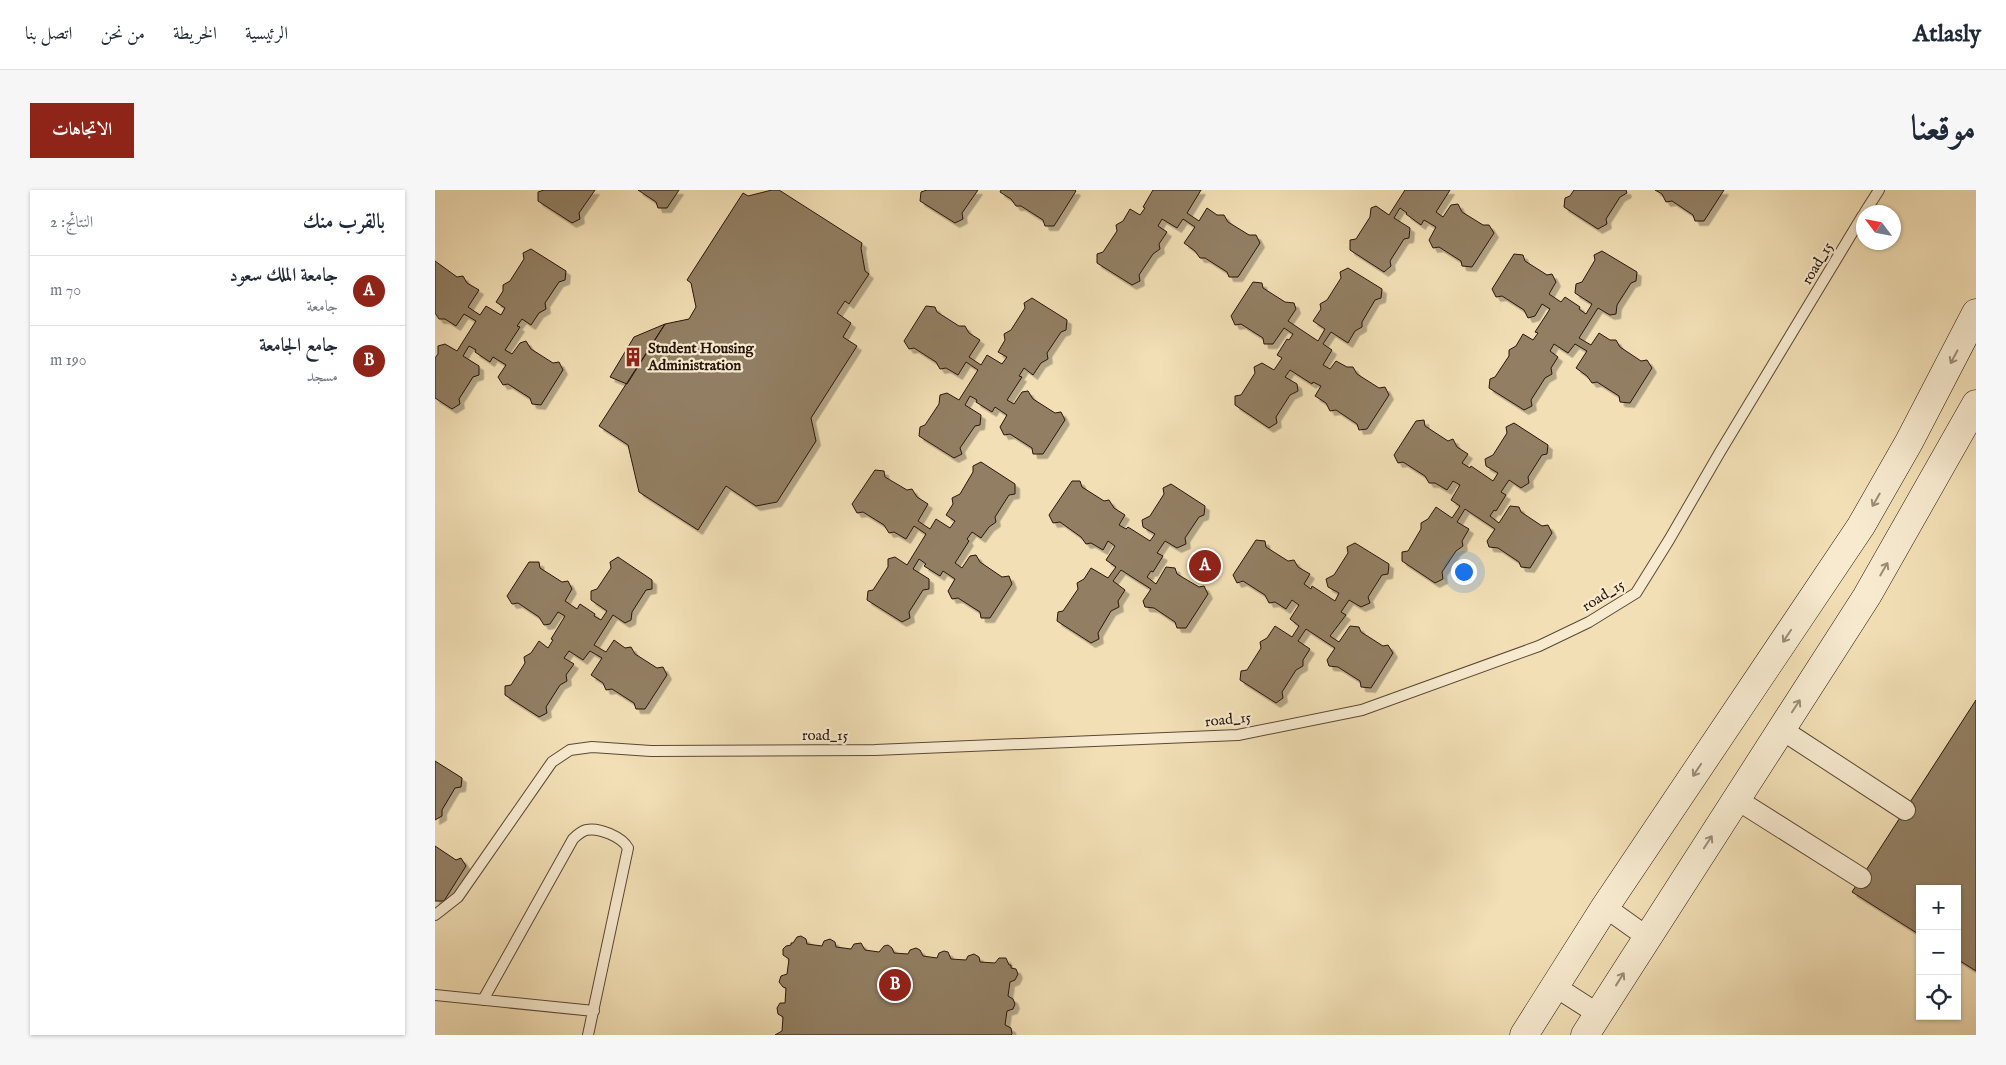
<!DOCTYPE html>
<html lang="ar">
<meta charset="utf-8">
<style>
body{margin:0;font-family:"IM FELL English",Amiri,serif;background:#f6f6f7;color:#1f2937;direction:rtl}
.controls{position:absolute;right:15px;bottom:15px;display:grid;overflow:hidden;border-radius:0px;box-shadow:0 1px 4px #0004}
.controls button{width:45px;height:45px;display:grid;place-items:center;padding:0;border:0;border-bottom:1px solid #e0e1e3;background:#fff;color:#1f2937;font:25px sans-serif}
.compass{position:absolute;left:1421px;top:15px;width:45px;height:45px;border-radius:50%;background:#fff;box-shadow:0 1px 4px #0004;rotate:302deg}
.you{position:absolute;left:1028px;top:381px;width:18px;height:18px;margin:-12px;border:4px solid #fff;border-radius:50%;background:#1a73e8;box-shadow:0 0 0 8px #1a73e833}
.badge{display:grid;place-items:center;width:32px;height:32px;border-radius:50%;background:#8f2418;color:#fff;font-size:16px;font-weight:700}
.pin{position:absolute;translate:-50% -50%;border:2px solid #fff;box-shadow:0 1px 5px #0006}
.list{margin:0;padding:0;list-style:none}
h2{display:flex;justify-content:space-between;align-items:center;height:65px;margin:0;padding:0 20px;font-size:21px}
h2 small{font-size:16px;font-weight:400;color:#747a83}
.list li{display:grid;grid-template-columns:32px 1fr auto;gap:15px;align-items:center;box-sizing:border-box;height:70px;padding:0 20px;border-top:1px solid #e0e1e3}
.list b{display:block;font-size:19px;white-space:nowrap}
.list p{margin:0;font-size:16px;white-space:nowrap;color:#747a83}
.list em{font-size:16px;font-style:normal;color:#747a83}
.icon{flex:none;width:28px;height:28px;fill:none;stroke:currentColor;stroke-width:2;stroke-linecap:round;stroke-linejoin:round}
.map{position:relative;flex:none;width:1541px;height:845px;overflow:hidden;direction:ltr;border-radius:0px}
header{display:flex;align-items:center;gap:30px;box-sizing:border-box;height:70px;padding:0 25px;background:#fff;border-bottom:1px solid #e0e1e3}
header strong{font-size:24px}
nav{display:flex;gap:28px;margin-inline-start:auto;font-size:18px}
.intro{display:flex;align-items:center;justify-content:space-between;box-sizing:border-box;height:120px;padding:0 30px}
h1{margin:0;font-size:35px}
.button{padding:12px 22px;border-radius:0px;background:#8f2418;color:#fff;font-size:18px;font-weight:700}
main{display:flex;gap:30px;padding:0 30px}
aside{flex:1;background:#fff;border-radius:0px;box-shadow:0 1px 4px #0004}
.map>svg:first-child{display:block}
</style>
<header>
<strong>Atlasly</strong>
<nav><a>الرئيسية</a><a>الخريطة</a><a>من نحن</a><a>اتصل بنا</a></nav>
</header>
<div class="intro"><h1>موقعنا</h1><a class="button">الاتجاهات</a></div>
<main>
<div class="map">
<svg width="1541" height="845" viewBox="0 0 1541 845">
<defs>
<filter id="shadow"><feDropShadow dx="4.5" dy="4.5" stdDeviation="0" flood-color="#0004"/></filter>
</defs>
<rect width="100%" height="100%" fill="#f2dfb5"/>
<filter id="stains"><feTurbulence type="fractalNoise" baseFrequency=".004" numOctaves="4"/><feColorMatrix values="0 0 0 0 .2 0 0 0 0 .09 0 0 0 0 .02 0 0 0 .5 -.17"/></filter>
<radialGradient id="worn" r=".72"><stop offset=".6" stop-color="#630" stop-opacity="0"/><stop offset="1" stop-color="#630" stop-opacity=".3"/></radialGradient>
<!-- building -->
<path fill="#927f64" stroke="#29160c" filter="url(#shadow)" d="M109,0H160L144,23L145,29L137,33L103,11V2Z
M203,0H244L232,18H223L221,12Z
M337,0H344L427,53L426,58L430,81L434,84L414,114L410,111L402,123L416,133L408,147L422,156L376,228L381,251L342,312L321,316L291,296L263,340L204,302L193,255L164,236L230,134L254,129L261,117L256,93L252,90L308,3L313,6Z
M492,0H543L527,23L528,29L520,33L485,11L486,2Z
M566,0H640L641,1L619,36H610L608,30L586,16H581L576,9L565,2Z
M718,0H766L752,23L764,31L772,18L782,25H789L793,32L814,45H821L825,53L803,87H794L792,82L770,68H765L760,61L749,53L760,37L748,29L742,38L727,29L723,36L732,42L724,54L725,59L718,64L704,85L705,91L697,95L662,73V64L668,62L682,41L681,35L688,31L695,19L705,25L710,18L708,17Z
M970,0H1015L1001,22L1008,27L1016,15L1023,14L1027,22L1048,35H1054L1059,43L1037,77L1027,76L1026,71L1004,57L998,58L994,50L1001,37L989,30L986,35L971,24L972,23L965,18L959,28L975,38L974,48L969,49L955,71L956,76L949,82L915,60V50L921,49L935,27L936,18L941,16L954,25Z
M1139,0H1191L1192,3L1185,7L1171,29L1172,34L1163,39L1129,17L1130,8L1135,6Z
M1220,0H1289L1269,31H1260L1258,25L1237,11L1231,12L1227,4Z
M96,59L131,81L130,90L124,92L110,113L111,119L104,123L96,135L87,129L82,136L85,137L70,160L77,164L85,153L91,151L96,159L118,173L124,172L128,180L106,215L97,214L95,208L73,194L68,195L63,187L71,175L58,167L55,172L40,162L41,160L34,156L28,166L44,176V185L38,187L24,209L25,214L17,219L0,208V168L3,164V156L10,154L22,161L41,131L29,124L21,136L10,129H4L0,123V71L22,87L28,86L32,93L44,100L33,117L45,125L51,116L66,125L70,118L61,112L68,101V95L75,91L89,69L88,63Z
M1167,61L1202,82L1201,91L1196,93L1182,115L1181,124L1175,125L1163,118L1144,148L1156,155L1164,143L1175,150H1181L1185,157L1206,171L1212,170L1217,178L1195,213L1185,212L1184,206L1162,192L1157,193L1152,186L1141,178L1152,161L1140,154L1133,163L1119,154L1115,161L1123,167L1116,178L1117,184L1110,188L1096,210L1097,216L1089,220L1054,198L1055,189L1060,187L1074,166V160L1081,156L1088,144L1098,150L1103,143L1100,142L1115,119L1107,114L1100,126L1093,128L1089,120L1067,106L1061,107L1057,99L1079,64L1088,65L1090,71L1112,85L1117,84L1121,92L1114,104L1126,112L1130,107L1145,117L1144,119L1151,124L1157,114L1140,103L1141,94L1147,92L1160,70L1159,65Z
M913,78L947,99L946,108L940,110L927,132V137L920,141L913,153L896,142L888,154L897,160L888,175L895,179L901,171L912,177H918L922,184L944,198L950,197L954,205L932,239L924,240L922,234L901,220L895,221L891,213L880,206L886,196L878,192L877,194L855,180L850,187L862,194L863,201L855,205L841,227L842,233L834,238L800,215V206L806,205L820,183L819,177L827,173L839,180L847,168L842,165L852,149L854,150L858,144L849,138L838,154H829L828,148L806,134L800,135L796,126L818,92L827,93L828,98L850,112L859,113L861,119L853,131L883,151L890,139L878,131L886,119L885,114L892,110L906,88L905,82Z
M597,108L632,130L631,140L626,142L612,163L613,169L606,173L598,185L589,178L584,186L587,187L572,210L579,214L587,202L593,201L598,209L620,223L626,222L630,230L608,264H598L597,258L575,244L569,245L565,237L572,225L560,217L557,222L541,212L542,210L535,206L530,215L546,225L545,235L540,236L525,258L527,264L519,268L484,246L485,237L490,235L504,214L505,205L512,203L524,210L543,180L531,172L523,185L511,178L505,179L501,172L479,158L474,159L469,151L491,116L500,117L502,122L524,136H530L534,143L545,150L534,167L546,175L552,165L567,174L572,167L563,162L570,150L569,144L576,140L590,118L589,113Z
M230,134L192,194L175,187L199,147Z
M989,230L990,236L1013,251L1018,249L1022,257L1033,264L1027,273L1035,278L1036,276L1058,291L1063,283L1051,276L1050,269L1058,265L1072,243L1071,237L1079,233L1113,255L1112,264L1107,265L1093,287L1094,293L1086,298L1074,290L1066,302L1071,305L1061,321L1059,320L1055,326L1064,333L1075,316L1084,317L1086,322L1107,336L1113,335L1117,343L1095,378L1086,377L1084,372L1063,358L1054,357L1052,351L1060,339L1030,319L1022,332L1034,339L1027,351L1028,356L1021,361L1007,382L1008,389L1000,393L967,371V362L973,361L986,339V333L993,329L1001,317L1017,328L1025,316L1016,310L1025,295L1018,291L1012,300L1000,293H994L990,286L968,272L963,273L959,265L981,231Z
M546,272L580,294V304L574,305L560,327L561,332L554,337L546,348L537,342L532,349L534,351L520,373L527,378L535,366L541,365L545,372L567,387L574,386L577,394L555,428H546L545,422L523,408L517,409L513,401L520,389L508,381L505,386L489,376L491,374L484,369L478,379L494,389V399L488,400L474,422L475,428L467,432L432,410L433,401L438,400L453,377V369L460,367L472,375L491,344L479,336L471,349L459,342L454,343L449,335L428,322L422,323L417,314L440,280L449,281L450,287L472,300L477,299L482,307L493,314L483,331L495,339L501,329L515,338L520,331L511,325L518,314L517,308L525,304L538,282V276Z
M637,291H645L647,297L669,311L674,310L679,318L690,325L684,335L691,339L693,337L715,351L720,344L708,337L707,330L715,326L729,304L728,298L736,294L770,316L769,325L764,327L750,348L751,354L742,358L730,351L722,363L728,366L718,382L716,381L712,387L721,394L731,377L740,378L742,384L764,397L769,396L773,404L751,438H742L740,432L719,418L710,417L708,411L716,399L686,380L678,391L690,400L683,411L684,417L676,421L663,443L664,449L656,453L622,431L623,422L628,421L643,399L642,393L649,389L656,378L673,388L681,377L671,370L680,356L673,351L668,360L656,353L651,354L646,347L625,332L618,333L614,325Z
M821,350L830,351L831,357L853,371L859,370L863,377L875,384L869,394L876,399L877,396L900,411L904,403L893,397L891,389L899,385L913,363L912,357L920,353L954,374L953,384L947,385L933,407L935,413L926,417L914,410L906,422L911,425L895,446L904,452L915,436L924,437L926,442L948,456L953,455L958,463L936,498L926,497L925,491L903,477L894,476L892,470L900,458L871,439L863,451L875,459L868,470V476L861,480L847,502L848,508L841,513L805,490L806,481L812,480L826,458L825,452L832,448L840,436L857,447L864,436L855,429L864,415L857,410L851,419L840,412L834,413L830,405L808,391L802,393L798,385Z
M183,367L217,390V399L211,400L197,422L196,430L190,433L178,425L159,455L171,462L179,450L190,458L196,457L200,464L222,478L228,477L232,485L210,519H201L199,513L177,499L171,500L168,493L156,485L167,468L155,461L148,470L134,461L129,468L139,474L131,485L132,491L125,495L111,517L112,523L104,527L70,505V496L76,495L90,473L89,467L96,463L104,451L113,458L118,450L116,449L130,426L123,422L115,434L109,435L104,427L83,413L77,414L72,406L94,372H104L105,378L127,392L133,391L137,399L130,411L142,419L145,414L160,424L159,426L166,430L172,421L156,410V401L162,399L176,378L175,372Z
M1541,510V781L1522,769V699H1485V745L1417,702Z
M0,571L27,588L26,597L20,598L7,620V626L0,630Z
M0,656L21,670L26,668L31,676L9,711H0Z
M366,746L371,749L372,754L387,756L389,751L395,749L400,752L401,757L416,759L419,754L426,753L430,760L444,762L449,756L453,755L457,758L459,763L473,764L475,760L481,758L485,760L488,766L502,768L504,763L509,761L513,762L516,769L531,770L533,766L539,764L544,767L545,772L560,773L564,768H571L574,775H576V778L581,779L583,784L580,790L575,792L573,806L578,809L580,814L578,819L572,821L570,835L576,838L577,844L576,845H340L347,841L348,827L343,824L342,818L345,813H350L351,798L348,797L344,792L346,786L352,784L354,769L348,765V759L351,756L356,755V753H358L362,747Z"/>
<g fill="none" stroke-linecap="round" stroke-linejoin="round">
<defs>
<path id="lane" d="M1430,22L1444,0
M0,725L23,707L117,572L135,560L157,557L216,561L440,560L803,545L927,520L1104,456L1154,432L1201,403L1234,350L1285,262L1428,25
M0,805L159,821
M48,810L138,649C142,645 145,642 151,640C164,637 187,647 193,658L153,845"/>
<path id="street" d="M1346,539L1470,620
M1301,609L1426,688
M1170,717L1212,747
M1121,797L1163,824"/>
<path id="secondary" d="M1089,845L1170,717L1426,336L1474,252L1541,123
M1150,845L1432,406L1541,214"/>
</defs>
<!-- lane casing -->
<use href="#lane" stroke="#5b4836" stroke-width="12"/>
<!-- street casing -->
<use href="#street" stroke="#5b4836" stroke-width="22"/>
<!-- secondary casing -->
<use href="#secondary" stroke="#29160c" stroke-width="29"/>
<!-- lane -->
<use href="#lane" stroke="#f7eacf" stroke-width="10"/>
<!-- street -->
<use href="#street" stroke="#f7eacf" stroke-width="20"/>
<!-- secondary -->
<use href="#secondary" stroke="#f7eacf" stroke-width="28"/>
</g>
<!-- one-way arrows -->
<defs><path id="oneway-shaft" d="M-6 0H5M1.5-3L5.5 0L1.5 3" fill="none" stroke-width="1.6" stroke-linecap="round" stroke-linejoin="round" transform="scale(1.25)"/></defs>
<g stroke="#9a8b77">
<use href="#oneway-shaft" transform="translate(1519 167) rotate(118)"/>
<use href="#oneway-shaft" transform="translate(1441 310) rotate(120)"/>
<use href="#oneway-shaft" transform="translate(1449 379) rotate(-60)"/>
<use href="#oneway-shaft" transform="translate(1352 446) rotate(124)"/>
<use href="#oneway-shaft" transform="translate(1361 516) rotate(-57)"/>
<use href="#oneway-shaft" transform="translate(1262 580) rotate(124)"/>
<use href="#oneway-shaft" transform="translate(1273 652) rotate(-57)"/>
<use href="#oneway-shaft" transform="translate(1185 789) rotate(-58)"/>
</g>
<!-- icons -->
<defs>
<symbol id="building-bare" viewBox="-9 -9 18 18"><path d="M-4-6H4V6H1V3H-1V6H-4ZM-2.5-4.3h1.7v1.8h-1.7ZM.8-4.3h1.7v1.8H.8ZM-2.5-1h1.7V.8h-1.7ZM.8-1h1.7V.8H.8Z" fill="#8f2418" stroke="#f7eacf" stroke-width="2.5" paint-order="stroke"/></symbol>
</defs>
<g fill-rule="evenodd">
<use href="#building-bare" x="184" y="153" width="28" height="28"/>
</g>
<g text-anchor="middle" stroke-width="4.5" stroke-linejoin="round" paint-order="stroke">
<!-- street labels -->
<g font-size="15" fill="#29160c" stroke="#f7eacf">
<text transform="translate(1382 73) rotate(-59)" y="5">road_15</text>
<text transform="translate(1168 405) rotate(-32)" y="5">road_15</text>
<text transform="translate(793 529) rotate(-6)" y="5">road_15</text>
<text x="390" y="550">road_15</text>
</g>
<!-- poi labels -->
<g font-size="15" font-weight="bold" fill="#29160c" stroke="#f7eacf" text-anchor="start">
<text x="213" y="163">Student Housing<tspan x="213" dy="17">Administration</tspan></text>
</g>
</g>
<rect width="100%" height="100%" filter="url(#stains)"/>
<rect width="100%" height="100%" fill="url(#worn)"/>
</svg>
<div class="controls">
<button>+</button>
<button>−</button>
<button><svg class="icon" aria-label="locate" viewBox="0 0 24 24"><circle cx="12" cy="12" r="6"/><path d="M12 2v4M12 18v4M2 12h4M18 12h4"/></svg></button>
</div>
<svg class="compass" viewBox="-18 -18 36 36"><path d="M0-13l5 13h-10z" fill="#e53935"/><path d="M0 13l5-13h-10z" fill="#747a83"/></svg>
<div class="you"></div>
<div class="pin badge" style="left:770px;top:376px">A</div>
<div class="pin badge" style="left:460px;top:795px">B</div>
</div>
<aside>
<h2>بالقرب منك<small>النتائج: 2</small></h2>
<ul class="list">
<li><span class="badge">A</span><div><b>جامعة الملك سعود</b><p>جامعة</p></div><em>70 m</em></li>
<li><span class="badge">B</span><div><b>جامع الجامعة</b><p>مسجد</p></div><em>190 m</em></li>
</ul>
</aside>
</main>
